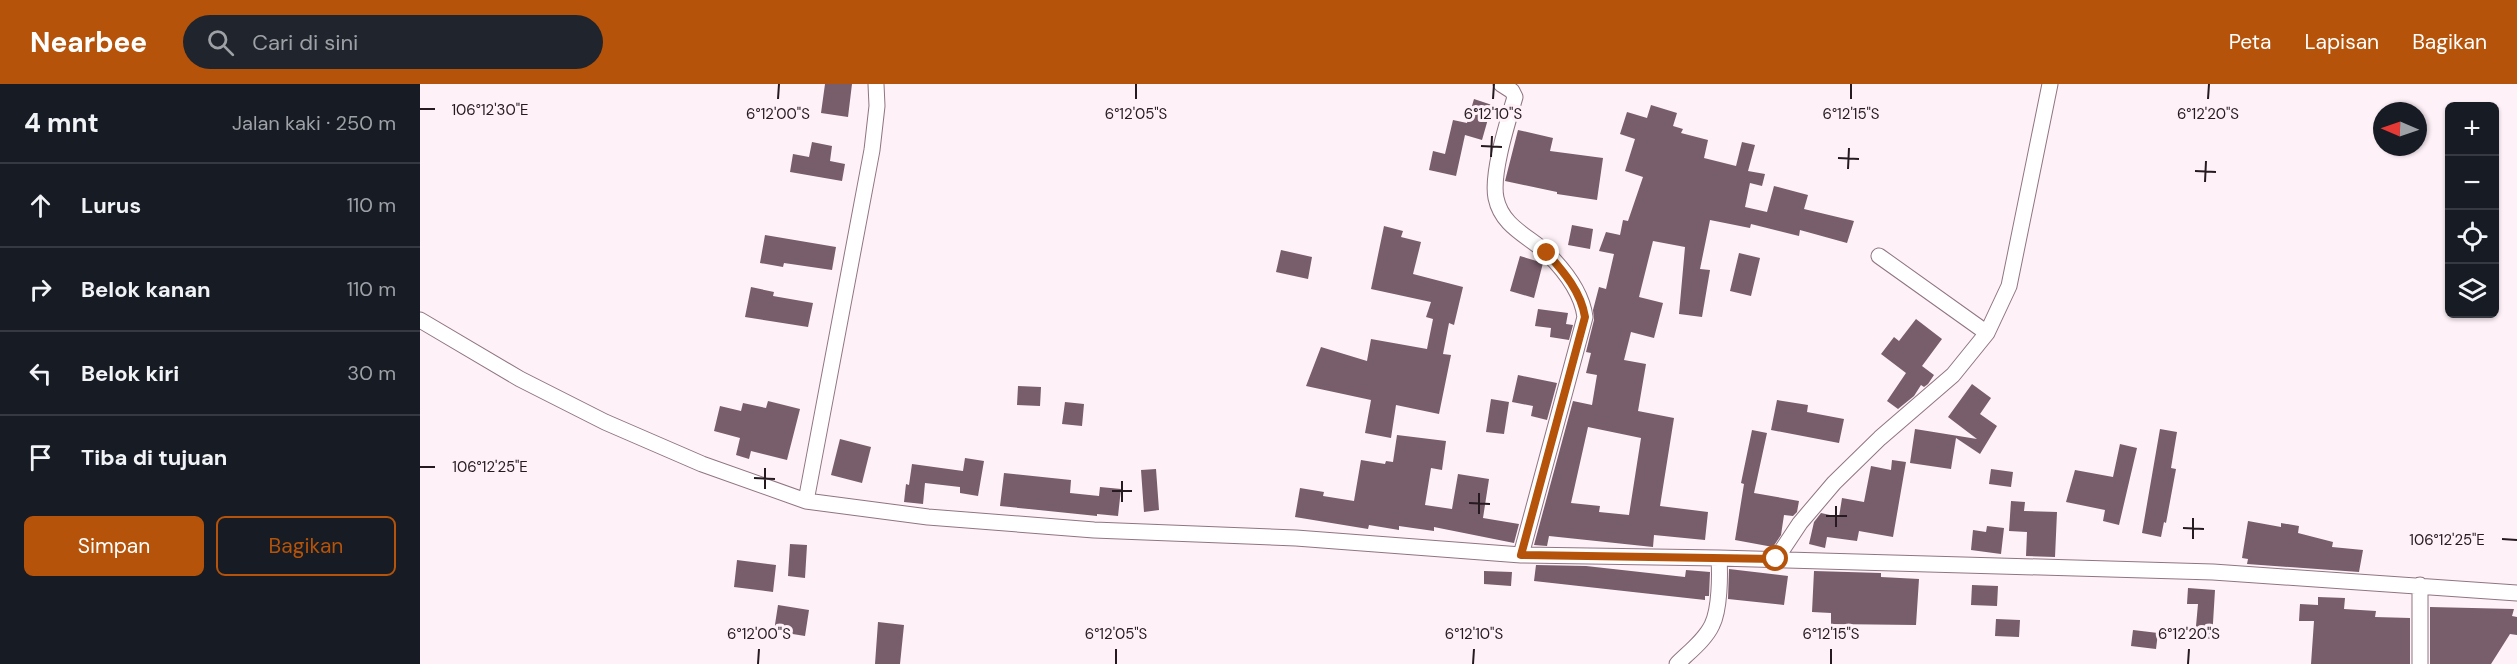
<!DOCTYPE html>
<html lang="id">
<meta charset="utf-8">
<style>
body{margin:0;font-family:"DM Sans",sans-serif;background:#20242c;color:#f1f3f6}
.controls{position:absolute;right:18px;top:18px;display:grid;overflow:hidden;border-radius:9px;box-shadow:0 2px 4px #0004}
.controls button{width:54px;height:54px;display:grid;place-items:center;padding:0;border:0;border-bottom:2px solid #363941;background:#171b24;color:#f1f3f6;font:30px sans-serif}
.compass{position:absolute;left:1953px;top:18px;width:54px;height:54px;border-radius:50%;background:#171b24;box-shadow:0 2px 4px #0004;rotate:272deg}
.stop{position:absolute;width:18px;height:18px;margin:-14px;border:4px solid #b45309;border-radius:50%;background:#fff}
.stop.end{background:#b45309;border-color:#fff;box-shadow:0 2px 6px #0008}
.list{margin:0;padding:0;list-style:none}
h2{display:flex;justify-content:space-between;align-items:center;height:78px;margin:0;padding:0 24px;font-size:26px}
h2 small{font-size:20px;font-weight:400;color:#9ea1a6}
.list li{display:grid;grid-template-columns:39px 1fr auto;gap:18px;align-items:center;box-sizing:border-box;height:84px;padding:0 24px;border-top:2px solid #363941}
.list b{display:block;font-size:22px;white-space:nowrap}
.list em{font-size:20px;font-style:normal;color:#9ea1a6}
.actions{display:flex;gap:12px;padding:18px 24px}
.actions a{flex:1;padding:14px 0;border:2px solid #b45309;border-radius:9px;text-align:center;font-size:21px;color:#b45309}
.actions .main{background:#b45309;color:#fff}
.icon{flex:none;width:33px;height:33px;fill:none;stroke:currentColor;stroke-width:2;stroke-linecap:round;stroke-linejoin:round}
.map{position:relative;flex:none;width:2097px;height:580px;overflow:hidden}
header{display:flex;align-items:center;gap:36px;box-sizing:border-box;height:84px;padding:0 30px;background:#b45309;color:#fff}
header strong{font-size:28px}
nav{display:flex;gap:33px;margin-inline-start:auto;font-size:21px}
.search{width:420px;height:54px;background:#20242c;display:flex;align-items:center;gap:15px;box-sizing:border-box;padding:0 21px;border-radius:33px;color:#9ea1a6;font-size:22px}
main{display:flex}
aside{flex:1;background:#171b24}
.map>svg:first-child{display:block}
</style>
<header>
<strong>Nearbee</strong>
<div class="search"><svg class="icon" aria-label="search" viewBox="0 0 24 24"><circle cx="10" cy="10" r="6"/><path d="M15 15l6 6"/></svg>Cari di sini</div>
<nav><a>Peta</a><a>Lapisan</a><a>Bagikan</a></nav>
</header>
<main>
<aside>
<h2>4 mnt<small>Jalan kaki · 250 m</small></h2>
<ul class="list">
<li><svg class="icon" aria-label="ahead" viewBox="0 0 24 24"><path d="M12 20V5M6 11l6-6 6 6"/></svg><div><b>Lurus</b></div><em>110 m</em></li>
<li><svg class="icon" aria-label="right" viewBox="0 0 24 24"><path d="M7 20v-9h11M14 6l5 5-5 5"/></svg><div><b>Belok kanan</b></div><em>110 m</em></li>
<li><svg class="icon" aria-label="left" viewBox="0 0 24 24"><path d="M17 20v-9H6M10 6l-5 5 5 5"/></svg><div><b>Belok kiri</b></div><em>30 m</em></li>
<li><svg class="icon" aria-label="arrive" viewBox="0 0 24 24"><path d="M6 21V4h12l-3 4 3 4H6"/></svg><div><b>Tiba di tujuan</b></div></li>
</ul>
<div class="actions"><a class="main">Simpan</a><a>Bagikan</a></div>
</aside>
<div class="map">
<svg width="2097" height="580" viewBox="0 0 2097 580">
<rect width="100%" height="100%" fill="#fef1f7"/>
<!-- building -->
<path fill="#785d6a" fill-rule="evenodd" d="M405,0H432L428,33L401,29Z
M1054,15L1072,21L1062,56L1045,51L1036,92L1009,86L1013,67L1025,70L1033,36L1047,39Z
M1231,21L1257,29L1253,42L1263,45L1261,49L1288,56L1284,74L1316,82L1322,58L1335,61L1328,87L1345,90L1342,102L1330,99L1325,123L1347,128L1354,102L1388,111L1384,125L1434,137L1427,159L1380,146L1379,152L1331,140L1330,144L1290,136L1280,185L1290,186L1282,233L1259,230L1265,163L1233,157L1219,213L1243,219L1234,254L1211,248L1204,276L1226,280L1218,327L1254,334L1240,422L1288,428L1285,456L1234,451L1233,463L1129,452L1127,462L1114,461L1153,317L1172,321L1177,291L1166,289L1171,269L1166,268L1174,236L1173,226L1179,203L1186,205L1194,170L1179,167L1186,148L1200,151L1203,136L1208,137L1223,93L1205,87L1215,55L1200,50L1207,28L1227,34ZM1168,343L1221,354L1209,431L1179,428L1180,422L1151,419Z
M1098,46L1133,54L1130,67L1183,74L1177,116L1137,110V108L1085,97Z
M392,58L412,62L410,77L425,80L422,97L370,88L373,70L389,73Z
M1152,141L1173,145L1170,165L1148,161Z
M964,142L983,147L981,153L1001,158L993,190L1043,203L1034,241L1029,239L1023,270L1031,271L1019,330L976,321L971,354L945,349L951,316L886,302L901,263L947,277L951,255L1007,265L1013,235L1006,233L1011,218L951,205Z
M345,151L416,163L412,186L364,179L363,183L340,179Z
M861,166L892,173L888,195L856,188Z
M1319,169L1340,174L1331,212L1310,207Z
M1100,172L1123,179L1114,214L1090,207Z
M331,203L354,208L353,212L393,219L388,243L325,233Z
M1118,225L1148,229L1146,240L1153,241L1149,256L1130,253L1131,244L1115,242Z
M1496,235L1522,255L1502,282L1514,291L1508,300L1504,303L1501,301L1494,312L1478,325L1467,317L1486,289L1461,270L1474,253L1479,257Z
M1098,291L1137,299L1127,336L1111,332L1113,322L1092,318Z
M1552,300L1571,314L1560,330L1577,342L1560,370L1536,354L1531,385L1490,379L1495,345L1557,355L1528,333Z
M598,302L621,303L620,322L597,321Z
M1071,315L1089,318L1084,350L1066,348Z
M1357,316L1388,321L1387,328L1424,335L1419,359L1351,346Z
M348,317L380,325L367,376L331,367L329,375L316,371L320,354L294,347L300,322L321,327L323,319L346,324Z
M645,318L664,320L662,342L642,340Z
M1740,345L1757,348L1751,384L1756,385L1746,439L1744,438L1741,453L1722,449Z
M1332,346L1347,349L1334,409L1379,417L1377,428L1373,432L1364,431L1361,451L1353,463L1315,456L1324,400L1321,399Z
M977,351L1026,357L1022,386L1011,384L1005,421L1032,425L1038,390L1069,395L1063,434L1099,440L1094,459L1014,443V447L979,442V446L949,441L948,445L875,433L880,404L904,408L903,412L934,417L941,376L965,380L966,377L973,378Z
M420,355L451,363L442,399L411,391Z
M1700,360L1717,364L1699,441L1683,437L1685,426L1646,418L1655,386L1693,393Z
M545,374L564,377L558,412L540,409V403L505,399L503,420L484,418L486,400L489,401L492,380L543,387Z
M1472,376L1486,378L1473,453L1439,447L1437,457L1407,453L1405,464L1389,460L1394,438L1401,429L1419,433L1422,414L1444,418L1451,382L1471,386Z
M736,385L739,426L724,428L721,386Z
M1571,385L1593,388L1591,403L1569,400Z
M584,389L651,396L650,409L679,412L680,403L701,405L698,432L677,430V432L580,422Z
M1591,417L1605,418L1604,427L1637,428L1635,473L1606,472L1607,448L1589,447Z
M1828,437L1861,443V439L1879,442L1878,449L1913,458L1912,463L1943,466L1939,488L1827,480L1828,475L1822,474Z
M1567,442L1584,444L1581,470L1551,466L1553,446L1566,448Z
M370,460L387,461L385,494L368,492Z
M317,476L356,481L353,508L314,503Z
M1116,481L1166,482L1265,493L1266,486L1290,488L1289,512H1285V516L1114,497Z
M1309,485L1368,492L1364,521L1308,515Z
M1064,487L1092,488L1091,502L1064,500Z
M1394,487L1461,489V493L1499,495L1496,541L1411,540V529L1392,528Z
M1552,501L1578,502L1577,522L1551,521Z
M1768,504L1795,506L1792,555L1775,553L1778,520H1767Z
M1898,513L1925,514L1924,525L1956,527L1955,533L1990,534V580H1891L1894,537H1879L1880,520L1898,521Z
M358,521L389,526L385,552L354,547Z
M2010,523L2094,525L2092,532L2097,533V551L2090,550L2071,580H2010Z
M1576,535L1600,536L1599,553L1575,552Z
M458,538L484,541L480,580H455Z
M1713,546L1738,549L1736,565L1711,562Z"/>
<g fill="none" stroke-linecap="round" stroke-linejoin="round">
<defs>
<path id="minor" d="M1081,0L1092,7L1095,13C1088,37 1071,90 1076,114C1082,143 1109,152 1128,170C1145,187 1162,210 1165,233L1101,471
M1459,172L1567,249
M0,236L100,295L185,338L282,380L386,417L508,433L674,446L876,454L1101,471L1299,474L1793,488L2097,509
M386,417L452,66L457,22L456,0
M1356,475L1380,439L1414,399L1460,354L1533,291L1567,249L1589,202L1630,0
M1257,580C1269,568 1285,556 1292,541C1300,525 1300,491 1299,474
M2000,580V501"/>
</defs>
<!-- minor casing -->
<use href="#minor" stroke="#907482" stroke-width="17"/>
<!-- minor -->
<use href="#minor" stroke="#fff" stroke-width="15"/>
</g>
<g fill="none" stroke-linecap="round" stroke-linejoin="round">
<!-- route -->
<path stroke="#b45309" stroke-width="8" d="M1127,169C1144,188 1161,208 1165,233L1101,471L1356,475"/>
</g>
<!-- ticks -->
<path fill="none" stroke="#251a20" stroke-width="2" d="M358,15L359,0M716,15V0M1073,15L1074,0M1431,15V0M1788,15L1789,0M0,25H15M1061,62L1082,63M1071,73L1072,52M1418,74L1439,75M1428,85L1429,64M1775,87L1796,88M1785,98L1786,77M0,383H15M334,394L355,395M345,405V384M692,407H712M702,418V397M1049,419L1070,420M1059,430V409M1406,432H1427M1416,443V422M1763,444L1784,445M1773,455V434M2082,455L2097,456M338,580L339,565M696,580V565M1053,580L1054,565M1411,580V565M1768,580L1769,565"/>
<g font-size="15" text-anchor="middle" fill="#251a20" stroke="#fef1f7" stroke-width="6" stroke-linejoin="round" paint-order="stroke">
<text x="70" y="31">106°12'30"E</text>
<text x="358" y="35">6°12'00"S</text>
<text x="716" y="35">6°12'05"S</text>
<text x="1073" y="35">6°12'10"S</text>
<text x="1431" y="35">6°12'15"S</text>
<text x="1788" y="35">6°12'20"S</text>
<text x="70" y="388">106°12'25"E</text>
<text x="2027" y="461">106°12'25"E</text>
<text x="339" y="555">6°12'00"S</text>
<text x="696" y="555">6°12'05"S</text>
<text x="1054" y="555">6°12'10"S</text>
<text x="1411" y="555">6°12'15"S</text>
<text x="1769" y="555">6°12'20"S</text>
</g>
</svg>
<div class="controls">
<button>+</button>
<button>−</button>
<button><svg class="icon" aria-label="locate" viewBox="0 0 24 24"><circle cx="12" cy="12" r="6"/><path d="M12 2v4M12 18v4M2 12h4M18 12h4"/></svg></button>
<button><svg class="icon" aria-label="layers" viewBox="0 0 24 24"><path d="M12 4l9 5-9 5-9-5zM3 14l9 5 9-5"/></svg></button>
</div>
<svg class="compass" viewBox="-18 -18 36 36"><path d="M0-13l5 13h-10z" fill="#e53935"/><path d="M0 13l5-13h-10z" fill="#9ea1a6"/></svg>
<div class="stop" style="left:1356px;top:475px"></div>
<div class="stop end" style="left:1127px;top:169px"></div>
</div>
</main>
